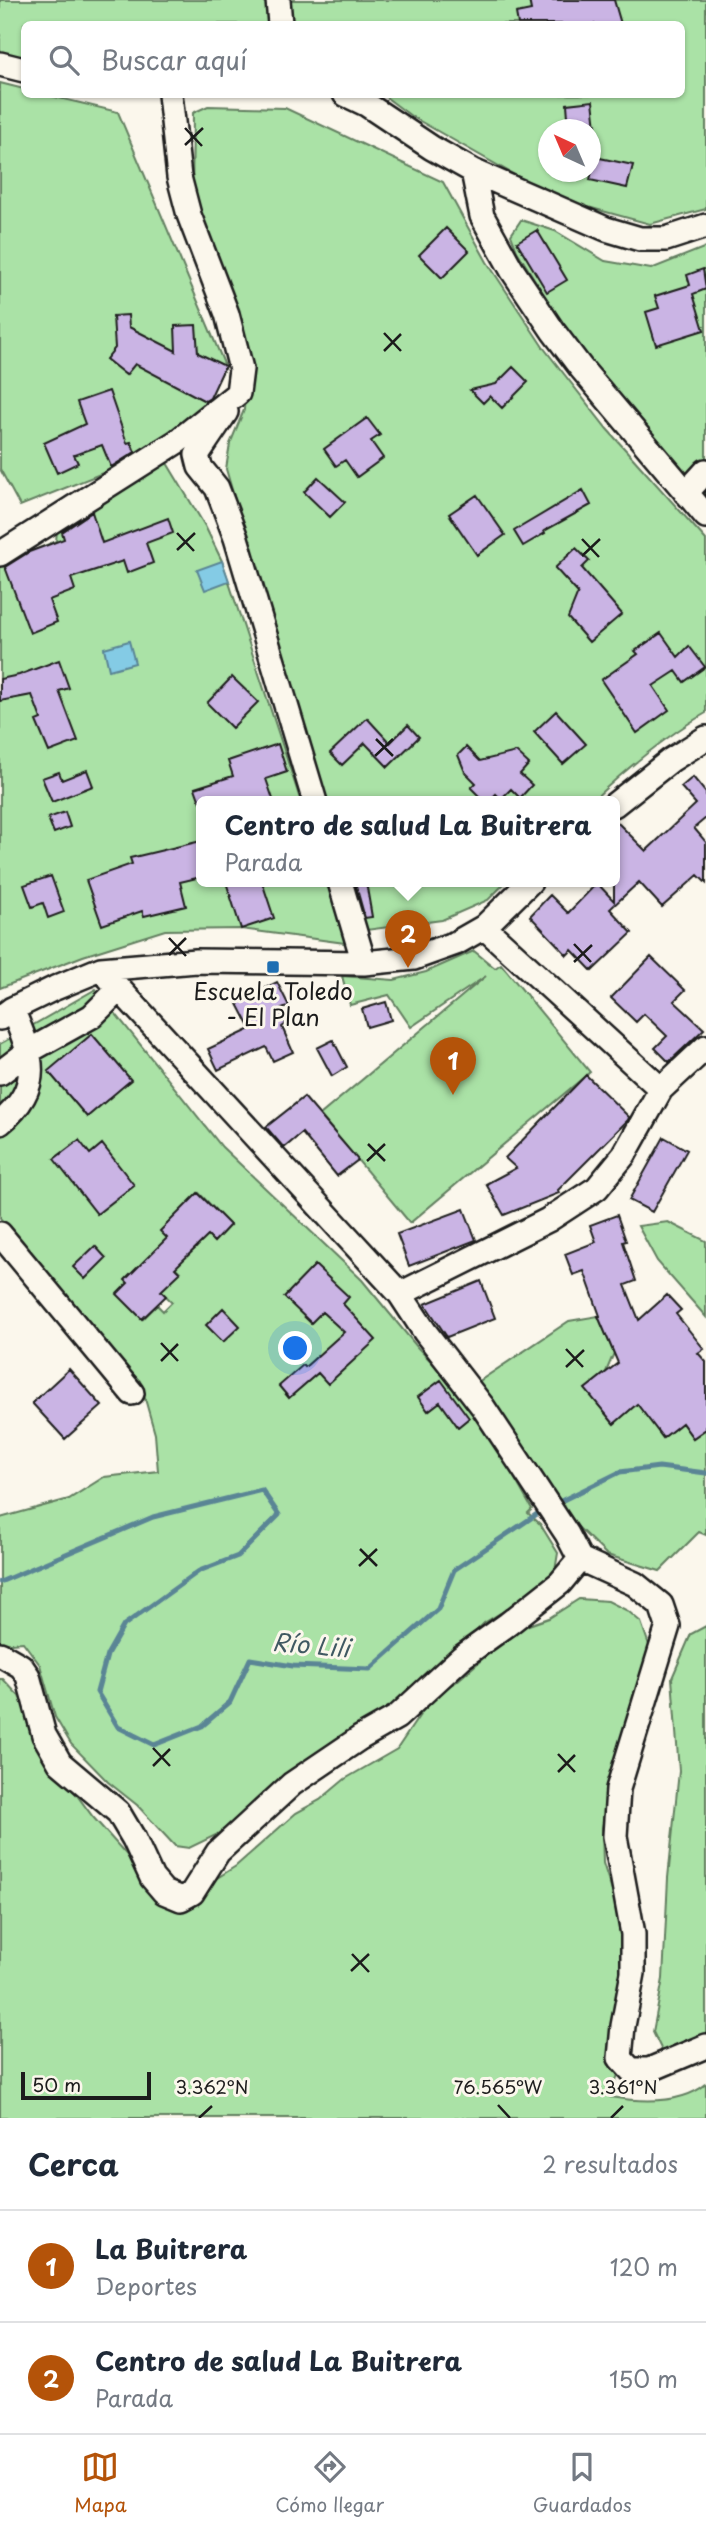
<!DOCTYPE html>
<html lang="es">
<meta charset="utf-8">
<style>
body{margin:0;font-family:"Playpen Sans",sans-serif;background:#f6f6f7;color:#1f2937}
.compass{position:absolute;left:538px;top:119px;width:63px;height:63px;border-radius:50%;background:#fff;box-shadow:0 2px 5px #0004;rotate:316deg}
.scale{position:absolute;left:21px;bottom:18px;width:130px;box-sizing:border-box;padding-left:7px;border:4px solid #1c1c1c;border-top:0;font-size:19px;line-height:24px;white-space:nowrap;color:#1c1c1c;-webkit-text-stroke:5px #fbf7ec;paint-order:stroke}
.you{position:absolute;left:296px;top:1349px;width:24px;height:24px;margin:-18px;border:5px solid #fff;border-radius:50%;background:#1a73e8;box-shadow:0 0 0 10px #1a73e833}
.badge{display:grid;place-items:center;width:46px;height:46px;border-radius:50%;background:#b45309;color:#fff;font-size:23px;font-weight:700}
.pin{position:absolute;translate:-50% -58px;filter:drop-shadow(0 2px 4px #0008)}
.pin::after{content:'';position:absolute;top:37px;width:24px;height:21px;background:inherit;clip-path:polygon(0 0,100% 0,50% 100%)}
.popup{position:absolute;left:196px;top:796px;width:424px;height:91px;box-sizing:border-box;display:grid;place-content:center;border-radius:10px;background:#fff;filter:drop-shadow(0 2px 5px #0005);font-size:23px;white-space:nowrap;color:#747a83}
.popup b{font-size:26px;color:#1f2937}
.popup::after{content:'';position:absolute;left:50%;top:100%;margin-left:-14px;border:14px solid transparent;border-top-color:#fff}
.list{margin:0;padding:0;list-style:none}
h2{display:flex;justify-content:space-between;align-items:center;height:91px;margin:0;padding:0 28px;font-size:30px}
h2 small{font-size:23px;font-weight:400;color:#747a83}
.list li{display:grid;grid-template-columns:46px 1fr auto;gap:21px;align-items:center;box-sizing:border-box;height:112px;padding:0 28px;border-top:2px solid #e0e1e3}
.list b{display:block;font-size:26px;white-space:nowrap}
.list p{margin:0;font-size:23px;white-space:nowrap;color:#747a83}
.list em{font-size:23px;font-style:normal;color:#747a83}
.icon{flex:none;width:38px;height:38px;fill:none;stroke:currentColor;stroke-width:2;stroke-linecap:round;stroke-linejoin:round}
.map{position:relative;flex:none;width:706px;height:2118px;overflow:hidden}
.search{position:absolute;background:#fff;box-shadow:0 2px 5px #0004;left:21px;right:21px;top:21px;height:77px;display:flex;align-items:center;gap:18px;box-sizing:border-box;padding:0 24px;border-radius:10px;color:#747a83;font-size:26px}
.sheet{height:315px;background:#fff}
nav{display:flex;justify-content:space-around;align-items:center;box-sizing:border-box;height:98px;border-top:2px solid #e0e1e3;background:#fff;font-size:19px;color:#747a83}
nav a{display:grid;justify-items:center;gap:4px}
nav .on{color:#b45309}
.map>svg:first-child{display:block}
</style>
<div class="map">
<svg width="706" height="2118" viewBox="0 0 706 2118">
<rect width="100%" height="100%" fill="#fbf7ec"/>
<filter id="ink" filterUnits="userSpaceOnUse"><feTurbulence type="fractalNoise" baseFrequency=".0143" numOctaves="2"/><feDisplacementMap in="SourceGraphic" scale="14" xChannelSelector="R" yChannelSelector="G"/><feConvolveMatrix kernelMatrix="1 2 1 2 8 2 1 2 1" color-interpolation-filters="sRGB"/></filter>
<g filter="url(#ink)">
<!-- green -->
<path fill="#aae2a6" stroke="#637f61" stroke-width="2" fill-rule="evenodd" d="M0,0H706V209L650,224L555,198L411,116L383,95L682,94V24H24V63L0,56ZM548,130H590V172H548Z
M0,83L24,89V94L47,95L118,112L225,366L207,403L138,459L20,506L0,469Z
M208,106L285,108L443,182L487,262L543,347L607,429L706,540V713C664,737 626,769 591,802H322L226,469L230,444L244,410L246,370L192,204L193,113Z
M521,220L555,231L605,261L651,269L706,247V503L575,345L517,251L511,235Z
M167,463L205,526L222,561L301,802H202V882H327L345,943L241,929L165,930L83,956L0,988V565L56,541L58,520L91,509Z
M345,882H506L488,900L442,920L359,931Z
M474,951L495,968L501,964L590,1072L410,1223L320,1115L486,976L411,1027L389,995L350,1005L342,976L394,980L426,972Z
M96,989L222,1147L362,1280L418,1348L458,1389L490,1435L532,1509L528,1513L540,1524L558,1553L555,1571L535,1592L484,1623L410,1699L333,1742L302,1771L216,1835L189,1848L175,1846L137,1805L108,1782L71,1744L55,1717L40,1665L23,1642L0,1644V1518L69,1499L104,1477L158,1471L155,1434L140,1381L122,1364L0,1218V1044ZM199,1193L230,1225L214,1242L199,1227L187,1239L196,1248L186,1257L161,1231ZM157,1249L180,1272L161,1291L172,1302L163,1311L157,1305L143,1319L118,1293L128,1283L126,1279Z
M668,1222L706,1241V1317L657,1261L638,1226Z
M598,1316L614,1353L606,1372L586,1389L613,1423L670,1377L698,1412L682,1423L693,1438L706,1429V1535L699,1532L660,1571L607,1555L555,1505L545,1494L530,1456L472,1386L569,1321Z
M579,1599L608,1601L628,1611L641,1622L650,1648L609,1785L602,1828L603,1863L631,1951L620,2069L610,2097C640,2102 681,2105 706,2084V2118H0V1679H3L19,1696L46,1753L93,1817L140,1870L175,1893L209,1883L236,1866L296,1813L320,1800L345,1779L397,1749L434,1694L456,1682L517,1629L549,1618Z
M706,1626V2037L665,2057L653,2032L663,1979L668,1878L679,1771L672,1678L691,1634Z"/>
<!-- water -->
<path fill="#84cbe5" stroke="#5a8595" stroke-width="2" d="M222,561L229,581L205,590L197,570Z
M129,641L135,663L109,670L104,648Z"/>
<g fill="none" stroke-linecap="round" stroke-linejoin="round">
<!-- stream -->
<path stroke="#5a8595" stroke-width="5" d="M555,1504L620,1472L659,1467L706,1473
M0,1582L153,1517L262,1490L279,1515L238,1556L199,1571L124,1625L107,1655L97,1692L118,1727L154,1745L202,1726L230,1702L250,1659L293,1666L370,1669L438,1609L454,1570L543,1510"/>
</g>
<!-- building -->
<path fill="#cab4e4" stroke="#1c1c1c" stroke-width="2" d="M529,0H614L621,24H518L516,13L531,10Z
M593,101L596,127L569,130L567,104Z
M595,157L633,165L627,188L590,180Z
M446,228L469,251L442,278L419,255Z
M537,230L567,280L547,292L517,242Z
M703,269L706,289L693,294L704,330L656,345L646,312L659,308L655,296L690,285L687,275Z
M128,315L129,327L176,351L175,326L196,325L198,353L225,366L210,398L205,401L135,364L126,375L106,359L115,348L113,316Z
M513,367L528,382L502,408L490,396L483,403L470,390L496,384Z
M109,391L127,443L131,442L135,452L111,467L102,445L74,455L78,463L57,473L44,443L85,424L77,402Z
M367,418L380,435L371,441L383,458L357,477L345,460L336,466L324,449Z
M318,477L345,502L330,517L304,492Z
M583,490L591,505L544,531L545,533L523,546L514,531Z
M477,495L505,535L477,555L449,514Z
M92,512L102,543L168,518L173,533L146,543L153,563L127,573L123,561L71,578L75,590L49,600L57,622L30,633L5,567L29,552L64,539L62,532Z
M576,548L589,561L582,568L622,614L589,642L568,618L578,593L555,568Z
M661,633L678,657L689,646L705,667L684,682L676,671L653,686L669,710L637,733L601,680L638,654L635,651Z
M59,660L69,688L59,691L78,741L49,752L36,721L41,719L32,695L0,701V679L19,675Z
M232,677L258,702L232,728L207,703Z
M556,711L586,744L563,764L534,732Z
M367,718L390,743L408,725L419,737L388,767L365,743L342,765L330,753Z
M278,744L287,772L266,779L274,802H200L195,788L233,776L228,761Z
M466,747L480,761L516,752L529,764L520,774L532,785L520,798L511,789L501,799L496,794L488,802H485L471,788L476,783L465,772L458,755Z
M87,770L93,786L52,802L42,778L59,772L62,780Z
M693,777L706,793V818L694,828L706,842V883L698,875L662,907L639,882L610,909L632,933L592,971L572,950L567,955L530,916L550,895L568,913L597,883L614,901V819L646,851L696,804L681,787Z
M65,812L70,827L54,833L48,818Z
M201,841V877L180,882L186,906L144,916L142,911L102,925L86,880L132,864L130,858Z
M51,876L64,912L48,918L43,903L32,907L24,885Z
M226,882H262L274,918L241,929Z
M355,882H366L372,917L365,918Z
M651,957L685,990L674,1001L704,1029L669,1062L655,1048L667,1036L644,1014L636,1022L611,998Z
M277,982L289,1006L280,1010L286,1024L282,1027L293,1052L273,1061L266,1047L218,1070L208,1049L251,1029L237,1002Z
M386,1002L391,1020L367,1027L362,1009Z
M92,1034L131,1080L87,1117L48,1071Z
M333,1040L347,1067L332,1076L317,1048Z
M586,1075L629,1117L628,1120L558,1190L559,1193L504,1215L486,1184L516,1168L505,1158Z
M304,1097L358,1160L337,1176L302,1133L284,1148L266,1127Z
M664,1137L687,1150L652,1212L629,1200Z
M79,1140L90,1154L102,1144L134,1185L97,1214L54,1159Z
M198,1193L230,1225L214,1242L208,1236L175,1268L180,1273L161,1291L166,1296L142,1319L117,1294L128,1283L125,1280L167,1238L160,1231Z
M464,1209L476,1240L409,1266L397,1234Z
M617,1215L626,1241L623,1242L636,1281L625,1285L639,1320L667,1295L681,1310L676,1314L704,1349L698,1353L706,1362V1429L693,1438L682,1423L663,1438L637,1404L614,1424L585,1389L618,1363L598,1316H600L584,1271L573,1275L565,1254L596,1242L590,1225Z
M95,1246L106,1258L85,1279L73,1267Z
M315,1265L349,1297L343,1304L376,1340L328,1384L318,1373L289,1398L279,1386L303,1365L305,1367L344,1332L322,1312L311,1323L284,1297Z
M481,1281L495,1318L447,1337L425,1304Z
M223,1308L240,1326L223,1342L206,1325Z
M69,1369L102,1406L65,1439L32,1403Z
M441,1380L469,1418L458,1427L440,1402L428,1411L418,1397Z"/>
<g fill="none" stroke-linecap="round" stroke-linejoin="round">
<defs>
<path id="minor" d="M278,0L280,24
M0,64L24,70
M345,94L366,104L432,148L473,171L606,229L640,239H666L706,226
M473,171L482,216L512,270L553,331L581,368L706,516
M226,412L197,455L200,467L217,488L236,538L315,802
M686,493L706,471
M0,554L178,441L238,393L241,369L227,314L189,215L179,177L170,94
M614,805L671,760L706,738
M340,882L364,963
M484,927L661,1089
M101,969L400,1294L425,1332L483,1407L567,1534L580,1559L635,1584L661,1605L668,1626L618,1789L615,1836L633,1934V1973L623,2026L620,2058L631,2070H649L706,2046
M0,1018L12,1009L55,988L101,969L196,961L364,963L414,958L456,943L484,927L530,882
M0,1073L29,1051L92,1016L119,989
M0,1123C45,1086 32,1056 12,1009
M0,1234L132,1393
M400,1294L548,1220L597,1188L624,1155L661,1089L706,1047
M0,1654L21,1666L28,1676L44,1735L60,1763L118,1812L134,1839L152,1878L164,1892L181,1899L192,1893L218,1852L292,1784L360,1738L397,1717L462,1657L508,1624L560,1583L580,1559"/>
</defs>
<!-- minor casing -->
<use href="#minor" stroke="#1c1c1c" stroke-width="28"/>
<!-- minor -->
<use href="#minor" stroke="#fbf7ec" stroke-width="23"/>
</g>
</g>
<!-- ticks -->
<path fill="none" stroke="#1c1c1c" stroke-width="2.5" d="M185,128L202,146M185,145L203,128M384,333L401,351M384,351L401,334M177,533L194,551M582,539L599,557M177,550L195,533M582,556L600,539M376,739L393,756M375,756L393,739M169,938L186,956M574,944L591,962M169,955L186,938M574,962L592,945M368,1144L385,1161M367,1161L385,1144M161,1343L178,1361M566,1349L583,1367M161,1361L178,1344M566,1367L584,1350M360,1549L377,1566M359,1566L377,1549M153,1748L170,1766M558,1754L575,1772M153,1766L170,1749M558,1772L575,1755M352,1954L369,1972M351,1971L369,1954M498,2105L510,2118M199,2118L212,2106M611,2118L623,2106"/>
<!-- markers -->
<rect fill="#1f6fb2" stroke="#fbf7ec" stroke-width="2.5" x="266" y="960" width="14" height="14" rx="3.5"/>
<g text-anchor="middle" stroke-width="6" stroke-linejoin="round" paint-order="stroke">
<!-- poi labels -->
<g font-size="23" fill="#1c1c1c" stroke="#fbf7ec">
<text x="273" y="1000">Escuela Toledo<tspan x="273" dy="26">- El Plan</tspan></text>
</g>
<!-- water labels -->
<g font-size="24" font-style="italic" fill="#405962" stroke="#fbf7ec">
<text transform="translate(311 1646) rotate(5)" y="8">Río Lili</text>
</g>
</g>
<g font-size="18" text-anchor="middle" fill="#1c1c1c" stroke="#fbf7ec" stroke-width="6" stroke-linejoin="round" paint-order="stroke">
<text x="498" y="2094">76.565°W</text>
<text x="212" y="2094">3.362°N</text>
<text x="623" y="2094">3.361°N</text>
</g>
</svg>
<svg class="compass" viewBox="-18 -18 36 36"><path d="M0-13l5 13h-10z" fill="#e53935"/><path d="M0 13l5-13h-10z" fill="#747a83"/></svg>
<div class="scale">50 m</div>
<div class="you"></div>
<div class="pin badge" style="left:453px;top:1095px">1</div>
<div class="pin badge" style="left:408px;top:968px">2</div>
<div class="popup"><b>Centro de salud La Buitrera</b>Parada</div>
<div class="search"><svg class="icon" aria-label="search" viewBox="0 0 24 24"><circle cx="10" cy="10" r="6"/><path d="M15 15l6 6"/></svg>Buscar aquí</div>
</div>
<section class="sheet">
<h2>Cerca<small>2 resultados</small></h2>
<ul class="list">
<li><span class="badge">1</span><div><b>La Buitrera</b><p>Deportes</p></div><em>120 m</em></li>
<li><span class="badge">2</span><div><b>Centro de salud La Buitrera</b><p>Parada</p></div><em>150 m</em></li>
</ul>
</section>
<nav>
<a class="on"><svg class="icon" aria-label="map" viewBox="0 0 24 24"><path d="M3 6l6-2 6 2 6-2v14l-6 2-6-2-6 2zM9 4v14M15 6v14"/></svg>Mapa</a>
<a><svg class="icon" aria-label="directions" viewBox="0 0 24 24"><path d="M12 3l9 9-9 9-9-9zM9 14v-3h6M13 9l2 2-2 2"/></svg>Cómo llegar</a>
<a><svg class="icon" aria-label="saved" viewBox="0 0 24 24"><path d="M7 4h10v16l-5-4-5 4z"/></svg>Guardados</a>
</nav>
